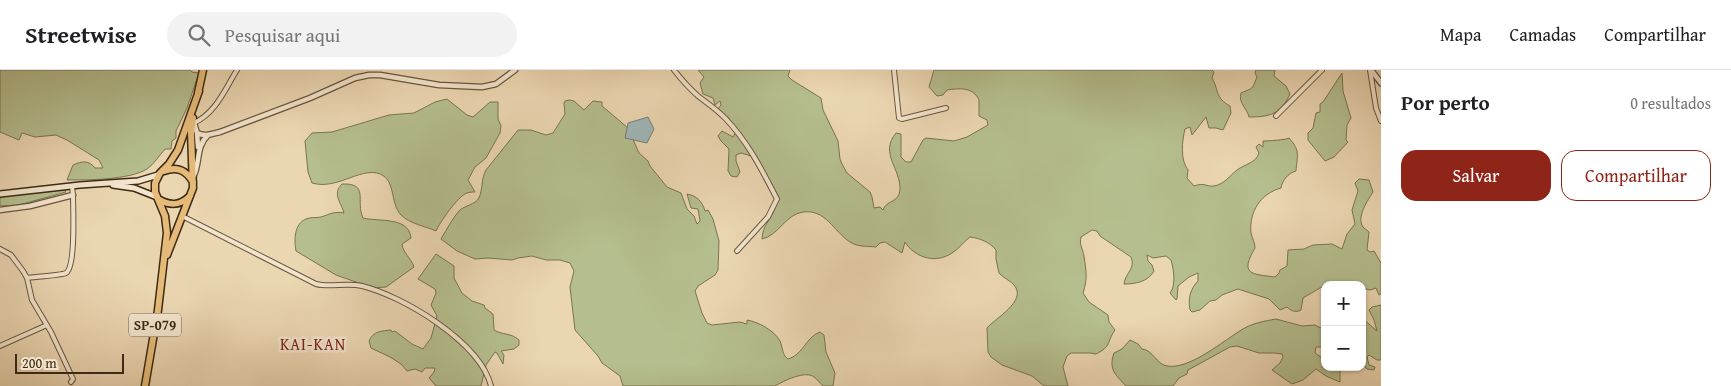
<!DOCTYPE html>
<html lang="pt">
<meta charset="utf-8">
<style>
body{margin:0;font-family:"Gentium Book Plus",serif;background:#f2f2f2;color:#202124}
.controls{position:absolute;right:15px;bottom:15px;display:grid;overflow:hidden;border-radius:10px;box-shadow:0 1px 4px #0004}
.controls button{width:45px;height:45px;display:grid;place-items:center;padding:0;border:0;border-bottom:1px solid #e0e0e0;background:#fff;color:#202124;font:25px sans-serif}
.scale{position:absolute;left:15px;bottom:12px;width:109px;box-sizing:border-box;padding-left:5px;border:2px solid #3e2b14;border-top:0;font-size:14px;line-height:18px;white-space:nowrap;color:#3e2b14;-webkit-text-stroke:4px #f2e4cd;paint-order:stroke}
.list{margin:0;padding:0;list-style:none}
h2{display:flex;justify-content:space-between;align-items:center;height:65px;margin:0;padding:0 20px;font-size:21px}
h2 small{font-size:16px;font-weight:400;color:#757577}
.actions{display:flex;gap:10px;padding:15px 20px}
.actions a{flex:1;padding:11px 0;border:1px solid #8f2418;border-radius:15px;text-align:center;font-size:18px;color:#8f2418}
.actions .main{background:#8f2418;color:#fff}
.icon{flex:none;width:28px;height:28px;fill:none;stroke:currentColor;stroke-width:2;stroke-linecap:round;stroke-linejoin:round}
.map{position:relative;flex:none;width:1381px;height:316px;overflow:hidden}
header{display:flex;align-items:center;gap:30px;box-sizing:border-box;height:70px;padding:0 25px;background:#fff;border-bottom:1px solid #e0e0e0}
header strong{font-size:24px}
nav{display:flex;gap:28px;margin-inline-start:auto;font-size:18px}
.search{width:350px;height:45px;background:#f2f2f2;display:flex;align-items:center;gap:12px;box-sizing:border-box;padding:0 18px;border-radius:28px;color:#757577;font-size:19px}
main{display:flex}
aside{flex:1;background:#fff}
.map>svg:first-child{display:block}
</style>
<header>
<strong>Streetwise</strong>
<div class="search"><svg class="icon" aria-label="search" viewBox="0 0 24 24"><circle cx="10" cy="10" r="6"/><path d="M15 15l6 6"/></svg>Pesquisar aqui</div>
<nav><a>Mapa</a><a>Camadas</a><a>Compartilhar</a></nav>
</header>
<main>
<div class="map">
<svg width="1381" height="316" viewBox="0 0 1381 316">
<rect width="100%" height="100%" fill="#ebd6b2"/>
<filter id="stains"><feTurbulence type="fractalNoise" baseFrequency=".004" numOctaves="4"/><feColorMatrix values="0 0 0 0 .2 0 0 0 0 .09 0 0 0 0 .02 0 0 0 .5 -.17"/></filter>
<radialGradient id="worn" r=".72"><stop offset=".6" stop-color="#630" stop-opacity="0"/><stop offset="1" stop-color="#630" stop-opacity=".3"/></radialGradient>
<!-- green -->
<path fill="#b5be8e" stroke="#7a7451" d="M0,0H190L192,2L199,3L187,38L176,61V68L172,71L171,79H165C159,86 154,94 147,99C129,110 88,110 67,110L73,95C82,91 89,90 95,98H103L99,90L67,70L56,65L35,67L22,63L19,70L0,62Z
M698,0H790L788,6L792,10L821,28L823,40L838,71L840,89L842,94L847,103L870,122L872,127L874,138L880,137L883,140C886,130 899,133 900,120C901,98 879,84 896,63L901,64V87L906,92H911L923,70L926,68L954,71L967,67L988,55L987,50L979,46V30C973,17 960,18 947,20L943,25L937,26L929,17L934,0H1212L1214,2L1212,8C1219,20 1215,28 1230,36L1231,43L1223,60L1216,58H1209L1206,47L1192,65L1190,57L1185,59C1182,71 1180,90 1188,100L1187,108L1194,116C1205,112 1206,117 1214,116C1225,114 1229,106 1237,100C1245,94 1256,93 1259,83L1256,77L1259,74L1263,77V71C1268,71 1285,70 1289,68C1301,81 1297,86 1296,101C1288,103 1282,111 1281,118C1260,124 1249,142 1251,163C1252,168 1255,172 1255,178C1239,205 1252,204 1275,207L1279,203L1280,200L1287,196L1288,180L1304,179L1313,175L1332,174L1342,179L1347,164L1355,154L1352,140L1358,121L1355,113L1359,109L1369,110L1373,122C1368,130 1356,147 1363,157C1365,159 1367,160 1369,162L1367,180L1370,182L1374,181L1381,193V224L1379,225L1376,218L1370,220L1362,218V215H1344L1337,212L1325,215L1303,228L1301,240C1296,243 1291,241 1287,237L1280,240L1269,229L1238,219L1222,225L1216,230L1210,231L1200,240L1192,242L1190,240C1188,229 1190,219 1198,211V203L1189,207L1178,216L1177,229L1176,230L1170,223C1176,216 1174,200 1171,190L1166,186L1153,188L1147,185L1148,191L1152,195L1154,201C1148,212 1135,214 1124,214C1125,203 1136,199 1131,187L1100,166L1097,161L1092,160L1081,167C1079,175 1083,179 1084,186C1086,201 1088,208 1083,223L1089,232L1108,245L1109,252L1115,260C1106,273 1112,276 1096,284L1090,283H1071L1067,286L1063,297L1068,316H1044L1032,306L1002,295L991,287L988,282L987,258C994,249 1028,231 1014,215C1010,210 1003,208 999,203L996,189V180C990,172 979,168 970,167C963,172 959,179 952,183C936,194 915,188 905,172L902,183L885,172L880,173L876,177C866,176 858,177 850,172C833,161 826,139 803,142C786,144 778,166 762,169C762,155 773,148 776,135C778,128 774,121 772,115L766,111L751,86L741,83L736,85V91L740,102L737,107L731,106L728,101L729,79L721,71L718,66L722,61L733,67L736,62L728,47L724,48L718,39L721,35L720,31L715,35L713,28L703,24L700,13L704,7Z
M1256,0H1275L1274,6L1286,16L1290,24C1281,44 1270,47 1249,47C1247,38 1238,33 1241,23C1254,17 1251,21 1257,7L1255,3Z
M1342,3L1343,21L1351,48L1347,55L1346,70L1348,72L1334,87L1325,91L1308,70V63L1313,58L1316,43L1320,42V34L1323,32Z
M447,29L467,45L473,47L490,32H498V49L501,56L500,63L486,88L475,97L468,110L475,122C472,122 470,122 467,123C458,126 440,152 436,161C425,156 410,154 401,145C389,132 397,108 377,103C358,99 336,120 312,113L308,102L305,71L312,63L332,62L389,45L414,43L435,32Z
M569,30L574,31L584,40L593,31L602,32V36L628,58L639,83L648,91L650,96L667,117L681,123L687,139L694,146L697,154L700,151L698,139L691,138L687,124C697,126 702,131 705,141L708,140L713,149L719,171L718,200L715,205L698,216L695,221L702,243L707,253L712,255L740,252L747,254V250C758,252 774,260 780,271C783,278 782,285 788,289C803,285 806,267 820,262L824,265L826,282L835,303L833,316H823C820,313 817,309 814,307C806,300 783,311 775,316H623L620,306L602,293L598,286L575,260L570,217L574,201L570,193L560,190H546L532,186L518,188L512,190L488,188L475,189L457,181L441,169C447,159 452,149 459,141C465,135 475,135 479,128C483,119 481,109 486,100L518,60H531L546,65L553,63L565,44L564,33L565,31Z
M342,114C370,113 355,131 363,148C378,152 409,146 411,168L402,174C403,183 411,188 414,197L386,217L373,218L336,205L296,181C294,170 294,154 306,149C310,147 316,148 321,147C330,144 335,141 344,143C341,132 332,124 342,114Z
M64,119L66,122L19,135L0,136V124Z
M436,184L454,196V208L462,223L472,231L484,235L485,238L493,244L494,260C502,265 512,263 519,270V275L514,279L501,281L504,285L503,294L497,283L495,282L486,295L481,316H436L429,308L434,302L435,298H425L422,302L415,299L407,301L401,294L390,287L371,278L369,271C373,261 382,261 391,260L392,262L395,261L412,274L423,279L431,268L437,246L431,235L436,223L435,219L418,209Z
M1381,235V290H1377L1369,285L1367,287L1369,295L1375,297L1374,300L1367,299L1362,293V248L1377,261L1374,250L1369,240L1372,237Z
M1276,249L1302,256L1315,255L1325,260V273L1322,277H1316L1315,283L1325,290V297H1339L1340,300V312L1326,306L1316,299L1303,310L1292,314L1272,300L1280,293L1283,287L1282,284L1274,283H1259L1237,276L1230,277L1188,300L1187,304L1179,308L1173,316H1126C1116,305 1108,300 1114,283L1122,279L1130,270L1138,274L1142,279C1153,280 1156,294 1167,296C1190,300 1224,270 1243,259C1253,253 1265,251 1276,249Z"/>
<!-- water -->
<path fill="#9eb6b8" stroke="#787e76" d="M648,47L654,59L647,73L625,68L628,53Z"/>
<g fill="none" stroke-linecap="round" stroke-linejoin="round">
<defs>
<path id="minor" d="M674,0C681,9 689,18 698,26C707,33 716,39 725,48C748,72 762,100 777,129L768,147L737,181
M894,0L899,48L902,49L946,38
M1370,0L1376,38L1381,51
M1276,46L1322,0
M194,53C216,43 225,19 237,0
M182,146L316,214C331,218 346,212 362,216C403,226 480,272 491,316
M0,179L11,185L23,201L27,208L32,230L51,262L73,309L71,312
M27,208C34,207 63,205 66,203C76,197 73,138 73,125L72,116
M0,276L47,255"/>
<path id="tertiary" d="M1371,0L1381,13
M194,53L197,63C205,67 212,64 220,62L310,28L355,8L369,5H380L439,15L482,17L496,14L515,0
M197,63L198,77
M194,105C200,92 196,76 208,65
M0,140L30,136L73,125"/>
<path id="secondary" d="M113,115L134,118L157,127
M0,124L80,115L138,111L158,105"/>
<path id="trunk" d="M198,23L203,0
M164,101C177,96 186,100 193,112
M158,129C170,136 180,136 190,126
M167,185L193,118L191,62L193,48
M145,316L158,240L167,163L165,146L155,122V113L160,103L169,94L178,80L199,21"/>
</defs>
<!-- minor casing -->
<use href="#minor" stroke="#69563c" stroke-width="6"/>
<!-- tertiary casing -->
<use href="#tertiary" stroke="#69563c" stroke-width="7"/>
<!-- secondary casing -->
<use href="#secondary" stroke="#3e2b14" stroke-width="8"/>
<!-- trunk casing -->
<use href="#trunk" stroke="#3e2b14" stroke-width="9"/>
<!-- minor -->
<use href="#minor" stroke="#f2e4cd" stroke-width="4"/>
<!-- tertiary -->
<use href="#tertiary" stroke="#f2e4cd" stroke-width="4.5"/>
<!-- secondary -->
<use href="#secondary" stroke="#f2e4cd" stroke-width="5"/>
<!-- trunk -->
<use href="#trunk" stroke="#e6bb79" stroke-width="6"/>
</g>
<g text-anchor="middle" stroke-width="5" stroke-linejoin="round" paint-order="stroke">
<!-- shield labels -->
<rect fill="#f2e4cd" stroke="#74624c" stroke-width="1" x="129" y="243.5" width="52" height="23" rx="4"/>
<g font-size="14" font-weight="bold" fill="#3e2b14">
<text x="155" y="260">SP-079</text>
</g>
<!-- neighbourhood labels -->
<g font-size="16" letter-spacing="1" fill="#7a1f14" stroke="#f2e4cd">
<text x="313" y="280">KAI-KAN</text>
</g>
</g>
<rect width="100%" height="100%" filter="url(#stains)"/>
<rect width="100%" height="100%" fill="url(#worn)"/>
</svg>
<div class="controls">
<button>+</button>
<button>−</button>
</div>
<div class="scale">200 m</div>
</div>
<aside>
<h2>Por perto<small>0 resultados</small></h2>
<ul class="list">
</ul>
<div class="actions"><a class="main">Salvar</a><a>Compartilhar</a></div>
</aside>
</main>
